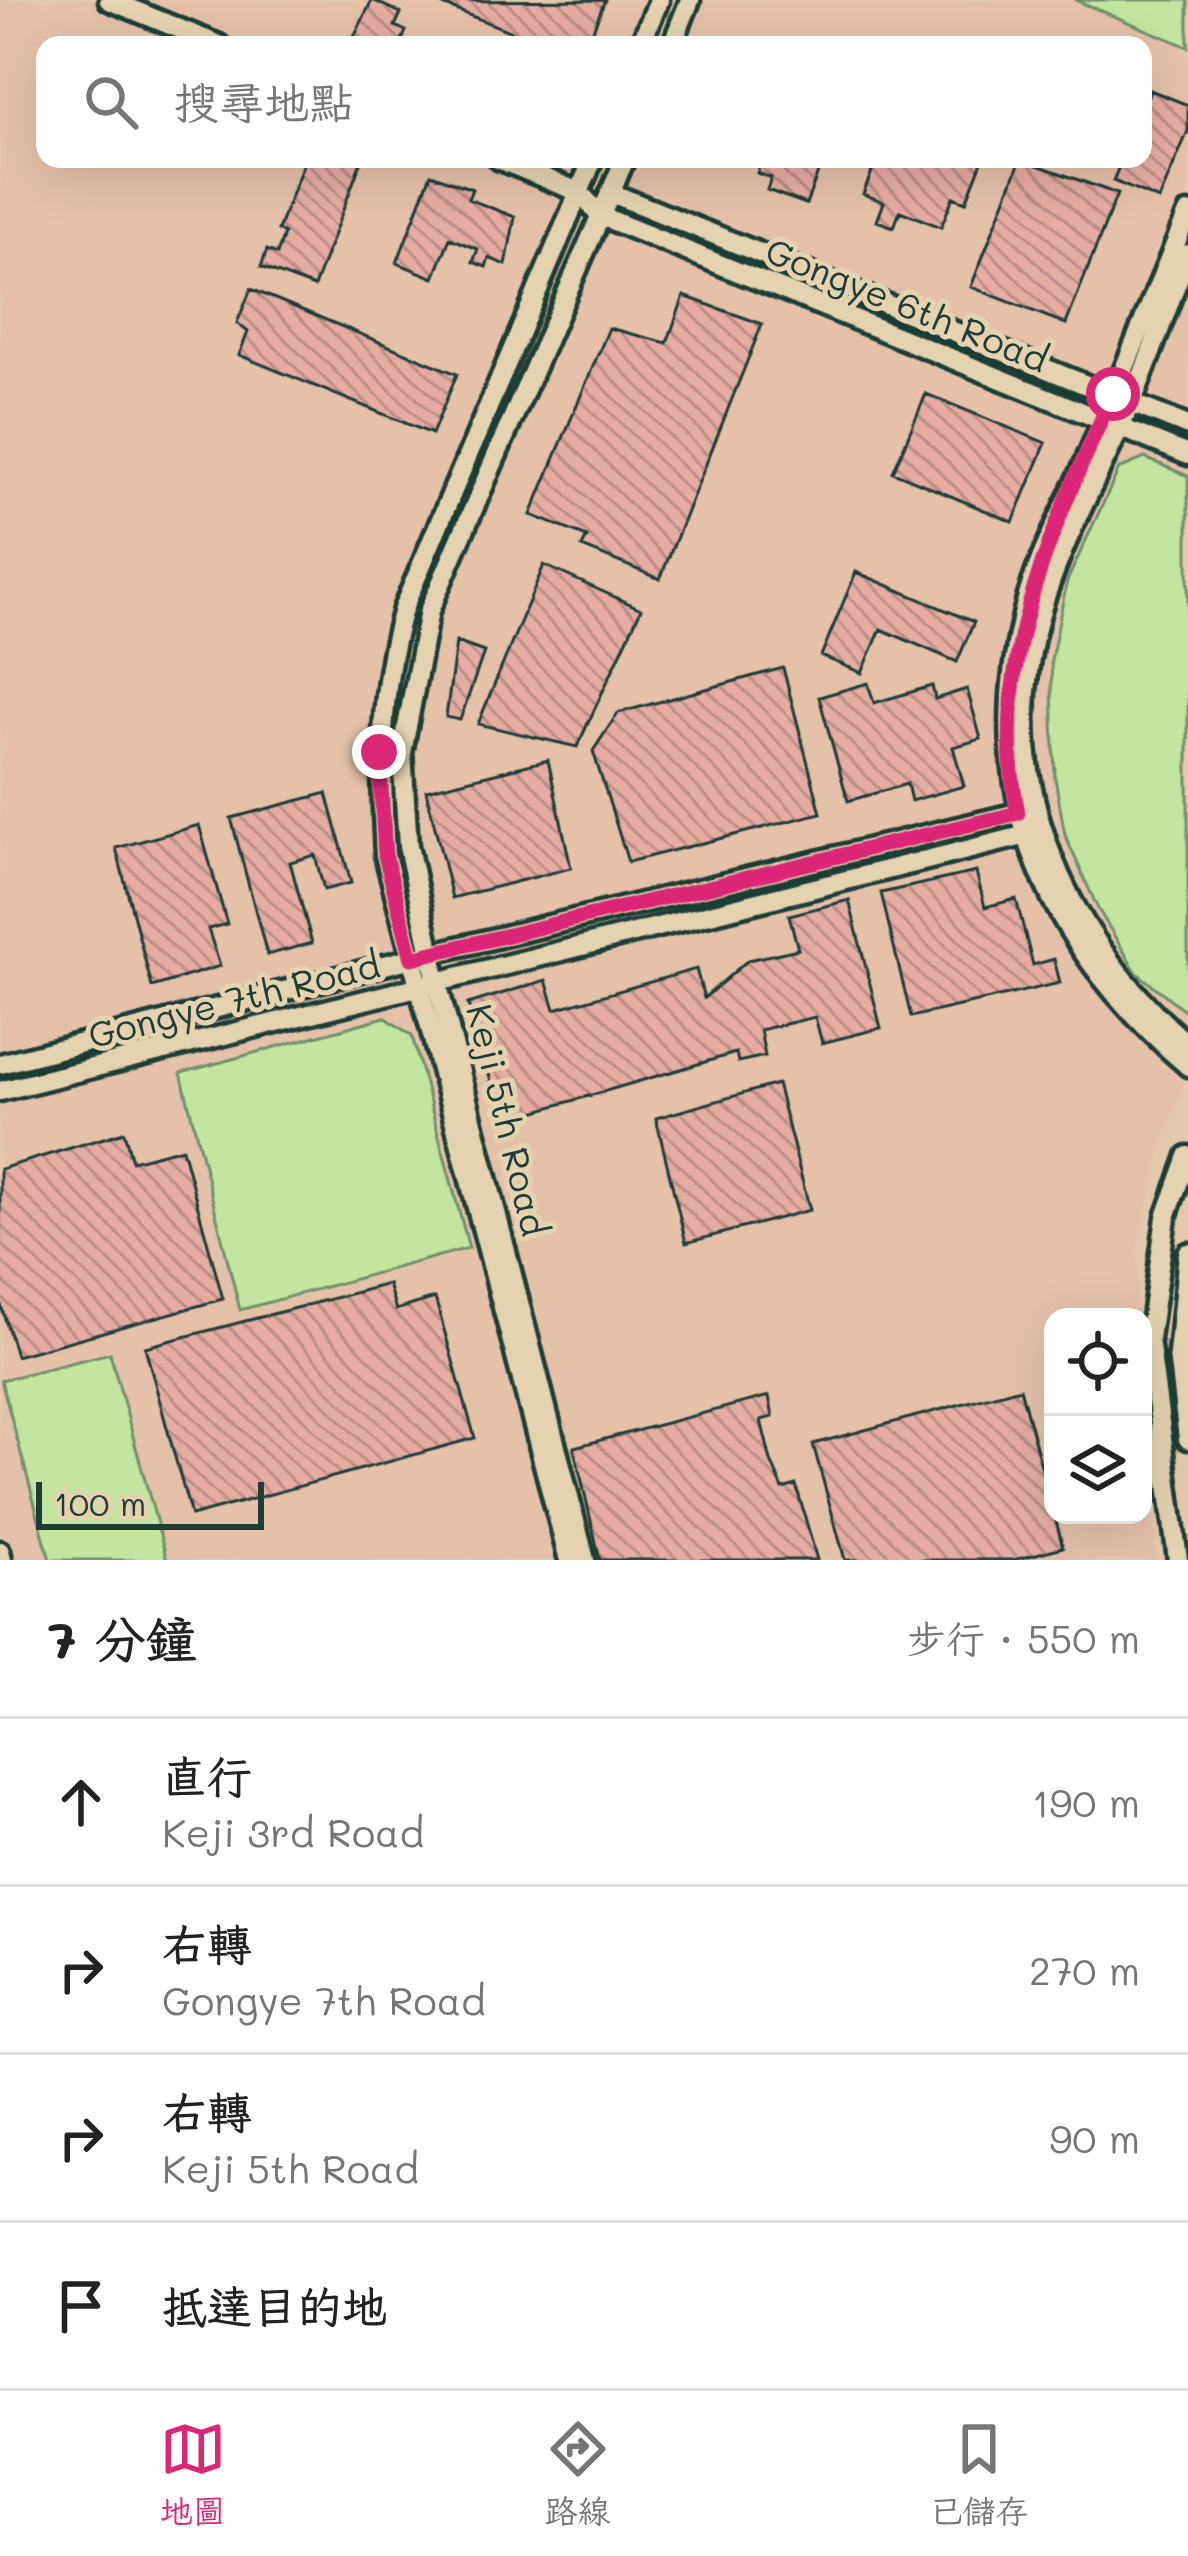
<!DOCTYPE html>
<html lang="zh-TW">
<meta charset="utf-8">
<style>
body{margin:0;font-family:Mali,"LXGW WenKai TC",sans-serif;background:#f6f6f6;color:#222}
.controls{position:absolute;right:36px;bottom:36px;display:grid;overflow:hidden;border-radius:24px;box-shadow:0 12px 48px #0002}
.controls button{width:108px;height:108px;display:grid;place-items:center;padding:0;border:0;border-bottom:3px solid #e0e0e0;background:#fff;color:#222;font:60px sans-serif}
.scale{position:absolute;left:36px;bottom:30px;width:228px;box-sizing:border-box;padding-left:12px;border:6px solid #1f3d34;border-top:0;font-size:33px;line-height:42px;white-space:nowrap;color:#1f3d34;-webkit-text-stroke:9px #e4d2b0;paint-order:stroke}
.stop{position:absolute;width:36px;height:36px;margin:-27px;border:9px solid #db2777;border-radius:50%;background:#fff}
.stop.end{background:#db2777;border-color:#fff;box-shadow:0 3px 12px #0008}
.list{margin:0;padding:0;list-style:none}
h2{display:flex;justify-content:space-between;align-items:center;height:156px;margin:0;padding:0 48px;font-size:51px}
h2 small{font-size:39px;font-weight:400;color:#767676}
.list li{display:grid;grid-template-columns:78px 1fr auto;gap:36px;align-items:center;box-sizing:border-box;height:168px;padding:0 48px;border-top:3px solid #e0e0e0}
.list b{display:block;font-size:45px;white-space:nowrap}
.list p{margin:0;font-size:39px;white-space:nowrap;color:#767676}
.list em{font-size:39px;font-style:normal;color:#767676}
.icon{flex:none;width:66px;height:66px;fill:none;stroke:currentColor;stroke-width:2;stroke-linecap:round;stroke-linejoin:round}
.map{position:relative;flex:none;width:1188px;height:1560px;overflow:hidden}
.search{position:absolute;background:#fff;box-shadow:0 12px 48px #0002;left:36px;right:36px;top:36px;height:132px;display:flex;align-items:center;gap:30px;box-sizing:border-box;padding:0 42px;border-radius:24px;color:#767676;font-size:45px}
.sheet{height:828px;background:#fff}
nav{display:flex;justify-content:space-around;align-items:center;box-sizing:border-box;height:168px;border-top:3px solid #e0e0e0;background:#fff;font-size:33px;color:#767676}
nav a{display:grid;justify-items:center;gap:6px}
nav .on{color:#db2777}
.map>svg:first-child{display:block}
</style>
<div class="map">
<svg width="1188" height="1560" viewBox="0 0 1188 1560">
<defs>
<pattern id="building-back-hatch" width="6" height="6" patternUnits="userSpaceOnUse" patternTransform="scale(3)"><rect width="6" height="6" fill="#e6aca2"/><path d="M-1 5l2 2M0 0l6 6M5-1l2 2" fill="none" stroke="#ba8d85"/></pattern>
</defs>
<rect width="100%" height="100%" fill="#e4caad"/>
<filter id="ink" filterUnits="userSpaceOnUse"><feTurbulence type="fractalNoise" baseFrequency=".00833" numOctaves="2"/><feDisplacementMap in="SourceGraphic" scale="24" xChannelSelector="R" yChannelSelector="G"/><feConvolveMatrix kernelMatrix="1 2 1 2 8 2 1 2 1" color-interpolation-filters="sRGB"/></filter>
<g filter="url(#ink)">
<!-- built -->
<path fill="#e5c1aa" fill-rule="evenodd" d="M0,0H1188V1072L1164,1140L1138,1245L1137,1317H1053V1515H1143V1445L1158,1560H0ZM45,45H1143V159H45Z"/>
<!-- green -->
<path fill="#c2e59f" stroke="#70916a" stroke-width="3" d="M1075,0H1188V47Z
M1145,458L1188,476V1013L1137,973L1098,909L1065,835L1055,778L1051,660L1067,581L1119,469Z
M385,1017L412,1036L469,1248L240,1310L181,1073Z
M110,1353L167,1560H50L1,1380Z"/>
<!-- building -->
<path fill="url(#building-back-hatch)" stroke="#1f3d34" stroke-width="3" d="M372,0L401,13L395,26L406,31L400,45L353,39Z
M605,0L587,45H545L433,1Z
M1150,90L1188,105V131L1159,200L1113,181L1122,159H1143V108Z
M305,159H362L314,287L261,267L267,250L277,254L284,234L278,230Z
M762,159H823L806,204L767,190L771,178L757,173Z
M877,159H983L966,202L953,197L941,227L900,211L894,227L877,221L884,202L863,194Z
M1021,159L1117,194L1066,324L971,287Z
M431,174L472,189L468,199L515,217L506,265L489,258L486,267L473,262L478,249L450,238L434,278L397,263Z
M251,289L457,374L432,434L239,355L248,332L237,323Z
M684,296L762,324L660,579L582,547L587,537L531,515L609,328L667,343Z
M926,394L1046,443L1013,522L893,472Z
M544,565L641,609L577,747L478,724Z
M856,572L974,622L957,662L881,629L862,673L821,656Z
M456,642L484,652L460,720L446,717Z
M783,668L821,813L628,862L593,751L618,713Z
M868,683L874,703L932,686L935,699L967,689L981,739L953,747L964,786L911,801L907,784L848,801L819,697Z
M548,760L571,868L452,898L426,790Z
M327,793L351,883L324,890L315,855L290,862L312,943L267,955L231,818Z
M199,825L227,924L208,929L220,966L152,987L116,848Z
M976,872L985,907L1016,899L1033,965L1054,959L1060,983L911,1017L881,893Z
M849,900L881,1028L822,1043L815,1017L760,1030L765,1056L738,1062L736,1053L503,1121L468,1004L546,980L555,1009L696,969L704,998L748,960L798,949L789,915Z
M777,1084L810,1210L686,1243L656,1118Z
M124,1132L132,1161L182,1148L223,1299L16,1356L0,1302V1169Z
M388,1284L396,1310L435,1298L475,1438L191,1516L145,1347Z
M1020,1388L1063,1547L1014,1560H845L813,1444Z
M769,1396L773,1417L761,1420L771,1461L783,1489L796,1485L817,1560H600L574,1447Z"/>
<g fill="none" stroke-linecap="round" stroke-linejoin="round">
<defs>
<path id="minor" d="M109,0L219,45
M640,45L659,0
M672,45L690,0
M498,159L579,192L601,216L1188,455
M611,193L1188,426
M1188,213C1153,298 1119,383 1083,467C1062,514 1036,561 1024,611C979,796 1047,945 1188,1066
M1188,254C1167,305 1151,358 1129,408C1099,475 1062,540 1041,610C992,777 1062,935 1188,1045
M0,1064L412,958L1034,809
M0,1091L1023,836L1043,835
M1188,1253L1178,1354L1188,1439
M0,1551L2,1560
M569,1560L385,855C380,769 379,692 403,609L593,159
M585,1560L437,982L408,846L402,753L429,611L625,159
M1178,1560L1149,1339L1166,1217L1188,1156"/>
</defs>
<!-- minor casing -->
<use href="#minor" stroke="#1f3d34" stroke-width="27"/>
<!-- minor -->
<use href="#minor" stroke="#e4d2b0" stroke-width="18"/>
</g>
</g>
<g fill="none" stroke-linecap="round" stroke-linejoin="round" filter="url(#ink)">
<!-- route -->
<path stroke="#db2777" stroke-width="15" d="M379,752L385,855L412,958L1018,813C987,663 1053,528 1113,394"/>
</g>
<g text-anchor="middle" stroke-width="10" stroke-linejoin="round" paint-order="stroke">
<!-- street labels -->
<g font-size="36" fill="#1f3d34" stroke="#e4d2b0">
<text transform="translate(907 305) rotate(22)" y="13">Gongye 6th Road</text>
<text transform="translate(234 1000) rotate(-14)" y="13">Gongye 7th Road</text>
<text transform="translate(507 1120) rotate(76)" y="13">Keji 5th Road</text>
</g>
</g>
</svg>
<div class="controls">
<button><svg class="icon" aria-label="locate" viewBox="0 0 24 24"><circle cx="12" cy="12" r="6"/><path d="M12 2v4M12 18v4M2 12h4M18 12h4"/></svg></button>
<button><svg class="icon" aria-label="layers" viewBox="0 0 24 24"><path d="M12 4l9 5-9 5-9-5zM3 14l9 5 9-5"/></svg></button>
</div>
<div class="scale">100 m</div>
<div class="stop" style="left:1113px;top:394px"></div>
<div class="stop end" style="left:379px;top:752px"></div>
<div class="search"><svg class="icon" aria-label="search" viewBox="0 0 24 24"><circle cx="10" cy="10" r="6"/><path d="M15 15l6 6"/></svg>搜尋地點</div>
</div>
<section class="sheet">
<h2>7 分鐘<small>步行 · 550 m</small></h2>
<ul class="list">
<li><svg class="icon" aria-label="ahead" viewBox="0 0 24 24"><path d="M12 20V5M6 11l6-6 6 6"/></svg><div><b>直行</b><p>Keji 3rd Road</p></div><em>190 m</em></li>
<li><svg class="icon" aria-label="right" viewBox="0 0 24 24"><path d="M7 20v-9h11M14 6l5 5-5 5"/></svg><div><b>右轉</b><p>Gongye 7th Road</p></div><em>270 m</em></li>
<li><svg class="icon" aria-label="right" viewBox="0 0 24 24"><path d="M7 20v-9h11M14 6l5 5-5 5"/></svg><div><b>右轉</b><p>Keji 5th Road</p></div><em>90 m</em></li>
<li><svg class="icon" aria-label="arrive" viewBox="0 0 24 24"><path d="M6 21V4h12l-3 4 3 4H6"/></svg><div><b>抵達目的地</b></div></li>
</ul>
</section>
<nav>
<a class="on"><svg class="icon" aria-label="map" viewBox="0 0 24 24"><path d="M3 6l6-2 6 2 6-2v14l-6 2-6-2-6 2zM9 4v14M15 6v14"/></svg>地圖</a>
<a><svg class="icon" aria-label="directions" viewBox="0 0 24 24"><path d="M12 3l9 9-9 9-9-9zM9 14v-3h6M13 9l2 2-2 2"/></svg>路線</a>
<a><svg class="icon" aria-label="saved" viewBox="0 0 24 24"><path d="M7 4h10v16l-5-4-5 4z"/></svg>已儲存</a>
</nav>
